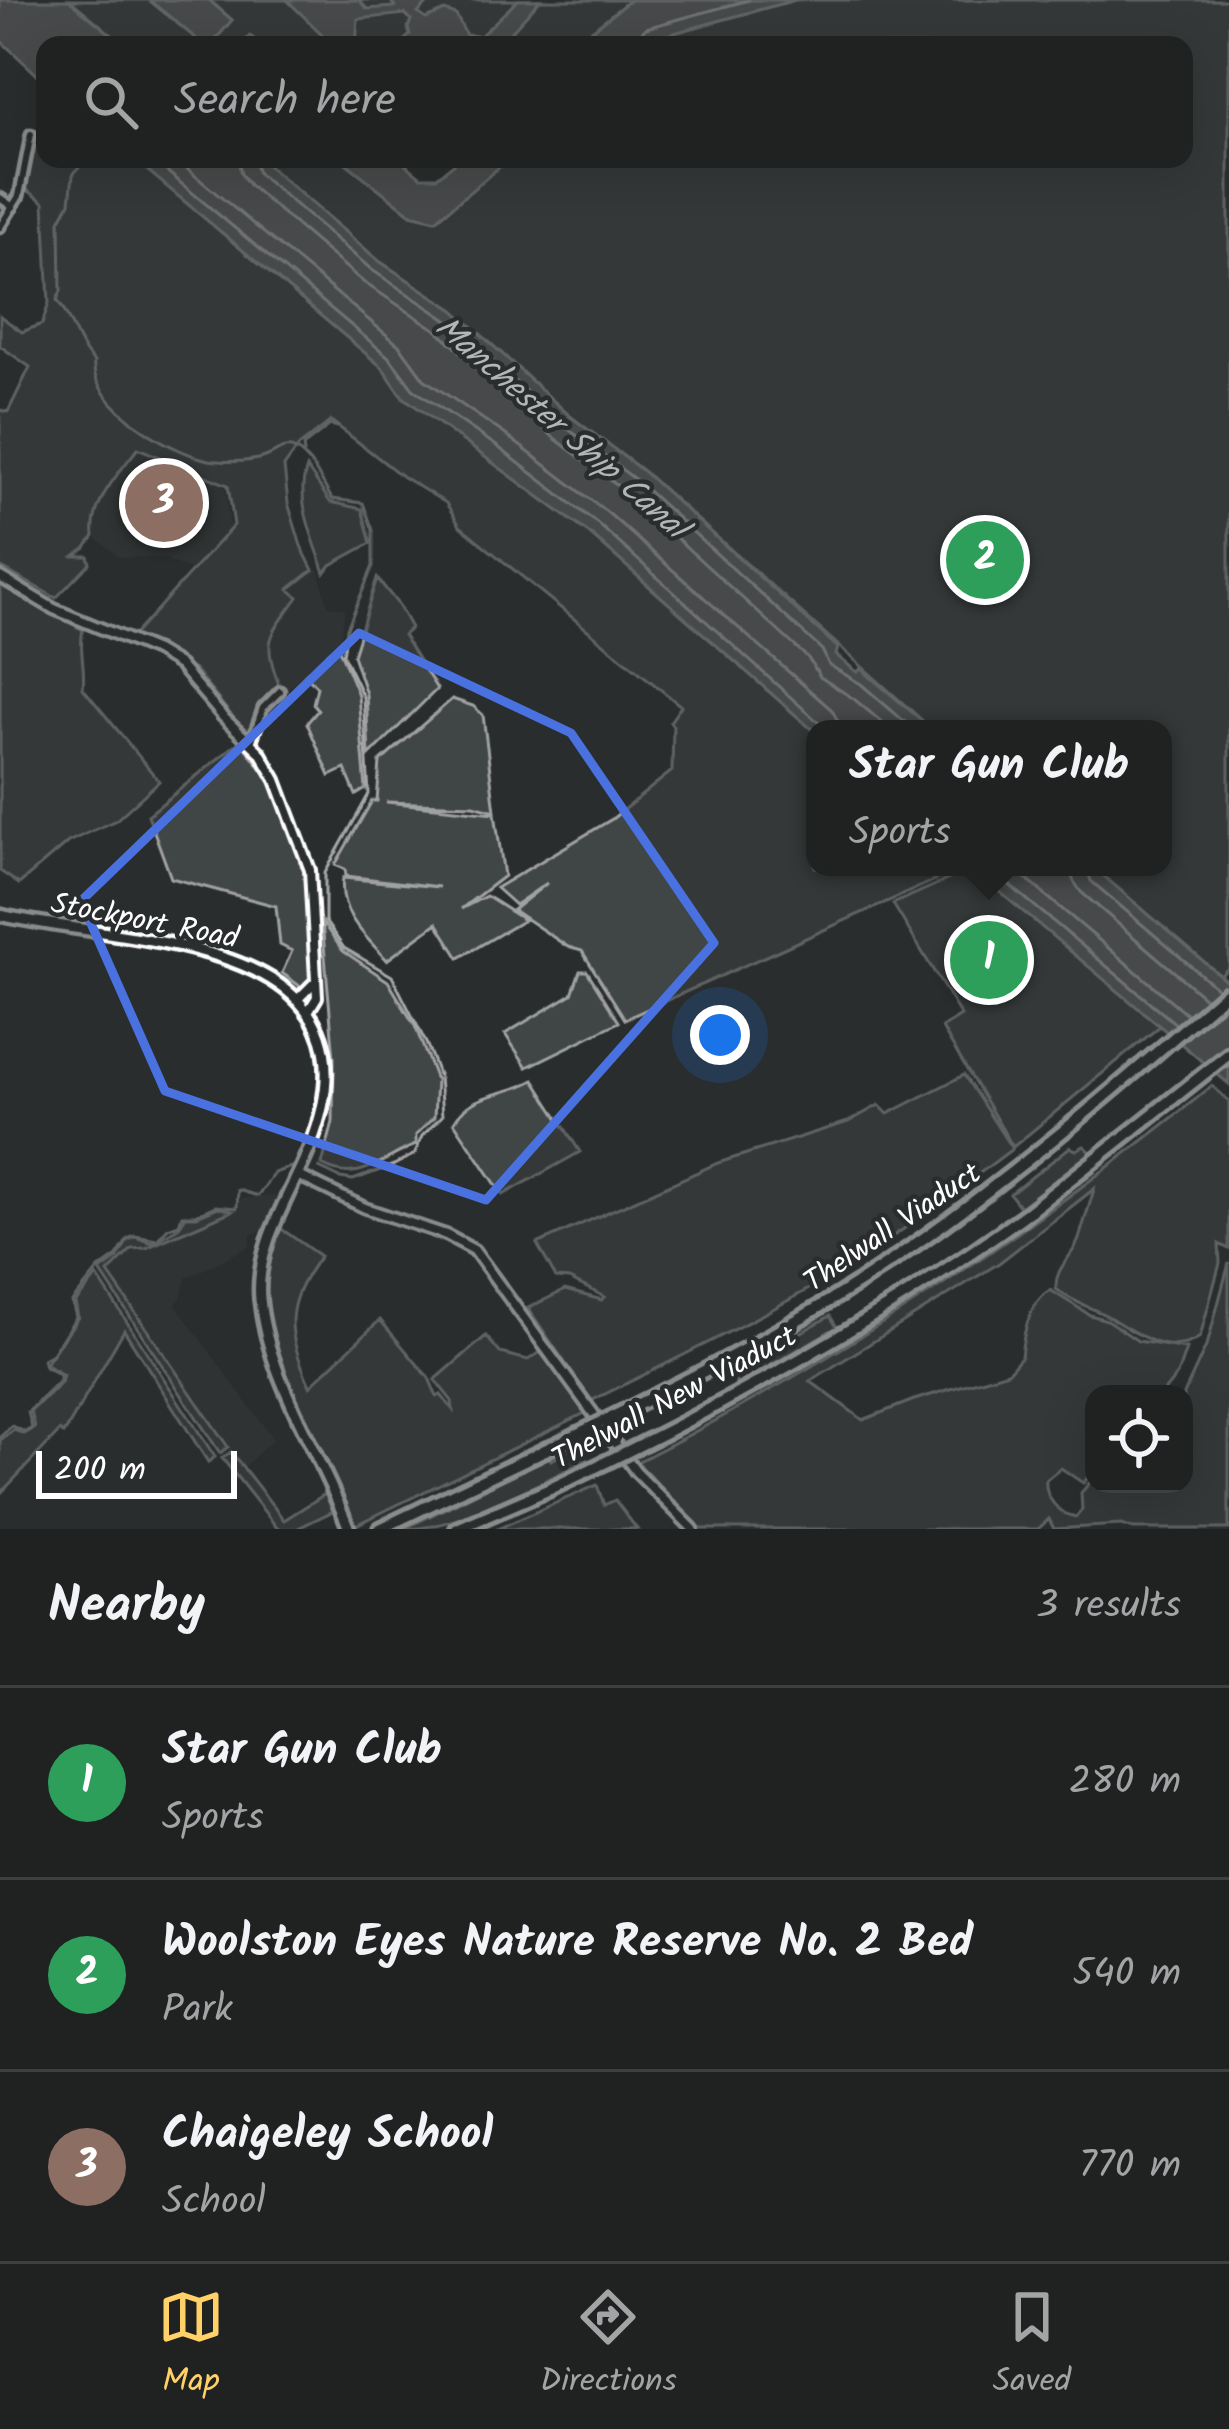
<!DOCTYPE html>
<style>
body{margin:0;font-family:Kalam,sans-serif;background:#2d2f2f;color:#f1f3f6}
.controls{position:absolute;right:36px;bottom:36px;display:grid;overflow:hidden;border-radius:24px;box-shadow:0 12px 48px #0002}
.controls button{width:108px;height:108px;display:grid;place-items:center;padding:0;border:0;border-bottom:3px solid #3d3f40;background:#202222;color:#f1f3f6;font:60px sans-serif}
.scale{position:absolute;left:36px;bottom:30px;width:201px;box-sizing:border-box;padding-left:12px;border:6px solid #fff;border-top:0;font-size:33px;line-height:42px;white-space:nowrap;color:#fff;-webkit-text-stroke:9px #2a2d2e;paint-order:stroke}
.you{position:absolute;left:720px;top:1035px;width:42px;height:42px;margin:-30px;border:9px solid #fff;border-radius:50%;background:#1a73e8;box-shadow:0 0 0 18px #1a73e833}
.badge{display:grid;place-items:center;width:78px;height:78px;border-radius:50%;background:#ffd166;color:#fff;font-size:39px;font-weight:700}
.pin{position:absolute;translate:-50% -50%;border:6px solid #fff;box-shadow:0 3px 12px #0006}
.popup{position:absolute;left:806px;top:720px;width:366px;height:156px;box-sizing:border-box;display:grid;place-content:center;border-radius:24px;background:#202222;filter:drop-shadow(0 3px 9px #0005);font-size:39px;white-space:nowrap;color:#a2a4a5}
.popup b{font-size:45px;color:#f1f3f6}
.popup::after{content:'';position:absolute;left:50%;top:100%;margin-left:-24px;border:24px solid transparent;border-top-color:#202222}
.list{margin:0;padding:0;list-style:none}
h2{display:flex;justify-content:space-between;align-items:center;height:156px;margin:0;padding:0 48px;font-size:51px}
h2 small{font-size:39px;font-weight:400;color:#a2a4a5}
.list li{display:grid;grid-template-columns:78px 1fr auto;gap:36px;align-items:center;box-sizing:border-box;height:192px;padding:0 48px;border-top:3px solid #3d3f40}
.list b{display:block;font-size:45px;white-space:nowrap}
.list p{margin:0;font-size:39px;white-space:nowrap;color:#a2a4a5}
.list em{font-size:39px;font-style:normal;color:#a2a4a5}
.icon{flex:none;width:66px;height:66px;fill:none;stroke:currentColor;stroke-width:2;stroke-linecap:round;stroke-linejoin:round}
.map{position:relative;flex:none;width:1229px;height:1529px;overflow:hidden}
.search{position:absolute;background:#202222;box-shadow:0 12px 48px #0002;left:36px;right:36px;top:36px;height:132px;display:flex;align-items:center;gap:30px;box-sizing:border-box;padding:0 42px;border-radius:24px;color:#a2a4a5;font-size:45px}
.sheet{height:732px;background:#202222}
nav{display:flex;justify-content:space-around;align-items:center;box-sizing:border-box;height:168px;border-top:3px solid #3d3f40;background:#202222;font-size:33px;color:#a2a4a5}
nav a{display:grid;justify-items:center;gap:6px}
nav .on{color:#ffd166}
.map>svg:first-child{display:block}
</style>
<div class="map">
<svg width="1229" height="1529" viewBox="0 0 1229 1529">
<rect width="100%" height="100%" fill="#2a2d2e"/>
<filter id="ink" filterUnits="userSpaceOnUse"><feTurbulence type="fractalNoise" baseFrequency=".00833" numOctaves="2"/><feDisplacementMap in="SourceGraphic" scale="24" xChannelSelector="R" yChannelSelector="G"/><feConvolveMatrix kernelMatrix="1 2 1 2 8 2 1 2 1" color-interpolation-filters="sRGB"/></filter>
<g filter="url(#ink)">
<!-- built -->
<path fill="#373a3b" d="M138,448L225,486L230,527L192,571L163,558L119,557L94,536L91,519L109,487Z
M318,568L328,606L345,608L339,649H332L318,666L281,694L269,659L268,638L297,598L289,590L297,579Z
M278,1195L264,1230L251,1234L250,1246L186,1278L181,1299L175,1304L273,1439L242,1469L107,1273L132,1249L146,1248L219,1213L239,1209L240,1199Z"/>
<!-- green -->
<path fill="#414445" stroke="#a0a2a2" stroke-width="3" d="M70,0H149L204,45H124Z
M209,0H630L573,45H262L250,36L241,45H211L232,20Z
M795,0H1229V967L1220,976L1093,867H1163V729H932L644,472L570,416L454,310L379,261L260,159H341L411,214L436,219L509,159H1184V45H642L648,40Z
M45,130V159H134L382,367L403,397L590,534L815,732V867H970L1160,1026L1013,1147L942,1028L961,1016L893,904L951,878L949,874L625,1019L582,951L568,947L513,910L547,883L515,905L496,888L612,819L672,771L673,726L670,722L681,706L460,526L446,503L403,477L331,421L299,446L284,467L288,503L301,546L313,570L289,589L298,597C268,639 262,638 280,688C263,702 259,723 246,733L194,670L133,636L234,525L228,485L138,448C118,474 90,503 94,536L85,549L74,556H88L90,563L56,598L0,567V410L8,412L30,367L0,346V316L22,332L42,324L49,303L44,202L26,189L32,145Z
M307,468L330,502L362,509L371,543L331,565L325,573C315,541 294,500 307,468Z
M377,578L397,603L411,628L403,635L437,689L369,756L366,694L353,655Z
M0,585L83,630C78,648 86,667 83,688L159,781L116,820L68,842L19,884L0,871Z
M332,649H339L358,695L366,789L356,795L345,769L330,776L307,723L318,710L313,704L317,687L305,674Z
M452,699L473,706L483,715L495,811L474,805L386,802L495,813L504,876L461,909L486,896L524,920L459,958L437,923L387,960C365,936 338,913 343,878L439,887L346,876L345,869L335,865L372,801H377L380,762Z
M240,741L272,782L306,870L313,982L305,990L282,973L292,951L280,945L276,906L171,878L148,815Z
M322,922L343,951L388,981L415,1026L436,1080L434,1117L416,1135V1145C383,1157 359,1186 322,1165L333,1122L334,1058Z
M580,971H587L619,1022L527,1067L505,1034L572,994Z
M964,1075L1012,1149C953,1193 894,1239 830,1277C752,1322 672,1361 591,1401L528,1308L565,1290L602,1300L605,1297L569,1279L556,1278L537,1244L718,1163L848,1122L879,1105L888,1114Z
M534,1080L580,1152L503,1195L454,1122C472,1091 505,1097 534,1080Z
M1212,1086L1229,1101V1249L1219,1244L1220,1263L1200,1337C1169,1359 1136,1333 1109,1317C1091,1307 1073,1303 1056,1289C1054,1267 1075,1256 1080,1236C1084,1221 1090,1204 1094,1189L999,1263L810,1381L863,1420L914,1400L1008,1372L1021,1357C1023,1335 1029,1302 1050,1290L1090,1315L1107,1320L1138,1341L1186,1349L1177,1375L1162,1394H1094V1471L1083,1483L1061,1468L1046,1480C1044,1497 1059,1515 1076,1517L1082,1510L1081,1493L1094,1477V1484H1184V1394L1208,1342L1229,1263V1529H1134L1121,1525L1054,1529L1049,1519L1038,1529H701L637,1462C849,1354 1027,1235 1212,1086Z
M1084,1146L1092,1153L1020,1207L1010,1194L1070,1147L1076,1150Z
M218,1207L232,1211L146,1248L132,1249L108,1273L228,1447L220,1453L100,1271L117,1259L128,1240L136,1237L153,1243L178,1228L186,1216H197Z
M280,1228L320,1256C283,1306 286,1330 310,1386L380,1320L429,1378L437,1397L441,1395L453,1410L452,1401L435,1380L486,1336L500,1353L528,1360L541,1352L585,1413L354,1526C331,1463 275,1372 268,1310C264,1282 271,1255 280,1228Z
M97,1276L215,1457L208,1462L124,1330L64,1434L60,1431L0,1494V1440L14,1430L24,1434L35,1428L31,1411L61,1383L63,1375L46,1365L47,1361L75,1322L78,1317L75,1303Z
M830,1316L837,1327L737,1385L731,1372Z
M580,1446L587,1460C535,1484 461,1529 404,1529L549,1457L551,1460Z
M231,1452L284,1520L325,1494L333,1511L296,1529H278L222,1458Z
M597,1485L604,1505L615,1500L637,1529H497Z"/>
<!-- water -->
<path fill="#6a6c6d" stroke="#a6a7a7" stroke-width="3" d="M0,0H69L124,45H45V82L0,40Z
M149,0H209L232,20L211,45H204Z
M287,0H359L367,9L395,7L390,0H431L418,13L426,19L445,11L456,15L466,35L480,36L518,0H540L499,45H420L415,42L399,45L410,35L408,28L411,20L405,14L358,19L356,45H333Z
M630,0H795L648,40L642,45H573Z
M134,159H260L379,261L454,310L570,416L644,472L838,648L836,655L857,672L861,669L932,729L815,732L590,534L403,397L382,367Z
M341,159H399L421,177H437L460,159H509L436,220L411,214Z
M970,867H1093L1229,983V1084Z"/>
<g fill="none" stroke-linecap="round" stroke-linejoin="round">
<!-- shore -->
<path stroke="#c3c4c5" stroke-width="3" d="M638,45L639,35L646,28L749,0
M152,159L390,358L413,389L498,447L598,524L826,729
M175,159L400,346L424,379L506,435L608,513L832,710L842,729
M238,159L241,174L249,185L363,282L438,331L553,437L627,493L808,658L820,677L854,699L890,729
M253,159L258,173L372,270L447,320L563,425L637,481L822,650L829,665L861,684L913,729
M988,867L1177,1025
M1012,867L1188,1015
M1071,867L1073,880L1081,892L1206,999
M1087,867L1091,881L1218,989"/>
<!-- stream -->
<path stroke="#a6a7a7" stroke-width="3" d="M85,159L73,175L70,202L60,221L61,291L57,300C72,319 77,346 94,362C88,405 181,460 218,461C233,462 251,462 265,457C275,454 281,446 291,448C309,452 323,485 332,499L363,503L373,530V566L347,628L343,655L363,697L369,794L325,873V921L344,948L392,976L427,1045L439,1077L442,1116L422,1136L415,1154L394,1165L353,1180L340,1178L319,1168
M304,453L303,446L330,425L338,427
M0,1437L12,1426L25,1432L32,1428L28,1412L59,1381L60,1375L45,1367L43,1359L52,1354L76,1317L72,1302L99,1269L117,1256L128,1239L135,1236L157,1240L168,1228L179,1224L182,1215H195L215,1206L237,1208L238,1190L258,1196L274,1173L294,1166"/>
<defs>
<path id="street" d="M0,198L13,207
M0,227L19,196L31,134
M251,743L263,708L280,691"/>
<path id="secondary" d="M0,577L54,609L156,651L179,665L223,717L260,752L276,780L310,870L317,997L309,1010
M299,998L315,982
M297,1175L365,1208L446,1235L474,1250L636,1472L693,1529"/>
<path id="primary" d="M0,915C129,945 392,933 311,1144C292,1194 255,1243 260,1299C268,1380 321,1454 349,1529"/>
<path id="highway" d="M1030,1211L1229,1054
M380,1529L545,1450
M457,1529L550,1489"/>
</defs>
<!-- street casing -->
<use href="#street" stroke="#fff" stroke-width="15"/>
<!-- secondary casing -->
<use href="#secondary" stroke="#fff" stroke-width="16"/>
<!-- primary casing -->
<use href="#primary" stroke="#fff" stroke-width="18"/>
<!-- highway casing -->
<use href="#highway" stroke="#fff" stroke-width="20"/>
<!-- street -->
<use href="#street" stroke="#2a2d2e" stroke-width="6"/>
<!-- secondary -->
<use href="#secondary" stroke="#2a2d2e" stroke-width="8"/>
<!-- primary -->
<use href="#primary" stroke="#2a2d2e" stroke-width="9"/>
<!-- highway -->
<use href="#highway" stroke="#2a2d2e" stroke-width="10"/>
<defs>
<path id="highway-bridge" d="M545,1450C654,1397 764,1344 866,1278C996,1192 1112,1092 1229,990
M550,1489C718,1410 880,1320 1030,1211"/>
</defs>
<!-- highway-bridge casing -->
<use href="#highway-bridge" stroke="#fff" stroke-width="20" stroke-linecap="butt"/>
<!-- highway-bridge -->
<use href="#highway-bridge" stroke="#2a2d2e" stroke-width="10"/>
</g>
</g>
<!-- marked area -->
<path d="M0 0H1229V1529H0ZM359,633L571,733L714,943L486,1200L165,1091L81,901Z" fill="#2a2d2e" fill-opacity=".55" fill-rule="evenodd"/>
<path fill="none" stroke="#4a71e0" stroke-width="9" stroke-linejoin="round" d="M359,633L571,733L714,943L486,1200L165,1091L81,901Z"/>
<g text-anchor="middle" stroke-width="9" stroke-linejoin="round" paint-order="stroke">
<!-- street labels -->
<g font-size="30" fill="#fff" stroke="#2a2d2e">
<text transform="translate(145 920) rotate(11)" y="10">Stockport Road</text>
<text transform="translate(892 1227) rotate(-34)" y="10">Thelwall Viaduct</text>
<text transform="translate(674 1397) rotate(-28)" y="10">Thelwall New Viaduct</text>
</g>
<!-- water labels -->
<g font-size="33" font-style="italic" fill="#b4b6b6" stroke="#2a2d2e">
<text transform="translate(562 426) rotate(41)" y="12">Manchester Ship Canal</text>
</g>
</g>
</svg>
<div class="controls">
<button><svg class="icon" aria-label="locate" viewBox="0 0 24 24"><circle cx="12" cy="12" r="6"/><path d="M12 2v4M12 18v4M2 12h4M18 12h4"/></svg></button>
</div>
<div class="scale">200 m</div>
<div class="you"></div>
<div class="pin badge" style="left:989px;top:960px;background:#2e9e5b">1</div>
<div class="popup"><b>Star Gun Club</b>Sports</div>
<div class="pin badge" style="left:985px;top:560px;background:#2e9e5b">2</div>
<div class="pin badge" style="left:164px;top:503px;background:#8d6e63">3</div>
<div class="search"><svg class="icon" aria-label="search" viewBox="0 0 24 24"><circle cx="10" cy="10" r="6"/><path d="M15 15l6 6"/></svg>Search here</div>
</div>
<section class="sheet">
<h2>Nearby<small>3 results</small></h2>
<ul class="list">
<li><span class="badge" style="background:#2e9e5b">1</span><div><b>Star Gun Club</b><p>Sports</p></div><em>280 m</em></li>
<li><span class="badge" style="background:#2e9e5b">2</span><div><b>Woolston Eyes Nature Reserve No. 2 Bed</b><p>Park</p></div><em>540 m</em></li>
<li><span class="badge" style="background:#8d6e63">3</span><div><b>Chaigeley School</b><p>School</p></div><em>770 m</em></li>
</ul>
</section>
<nav>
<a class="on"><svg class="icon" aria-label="map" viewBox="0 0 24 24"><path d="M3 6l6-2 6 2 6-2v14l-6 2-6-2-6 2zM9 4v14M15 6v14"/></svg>Map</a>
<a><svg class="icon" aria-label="directions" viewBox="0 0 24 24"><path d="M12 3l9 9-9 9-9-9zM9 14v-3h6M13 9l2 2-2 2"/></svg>Directions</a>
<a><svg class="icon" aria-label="saved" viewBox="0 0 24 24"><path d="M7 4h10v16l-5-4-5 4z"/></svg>Saved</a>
</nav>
